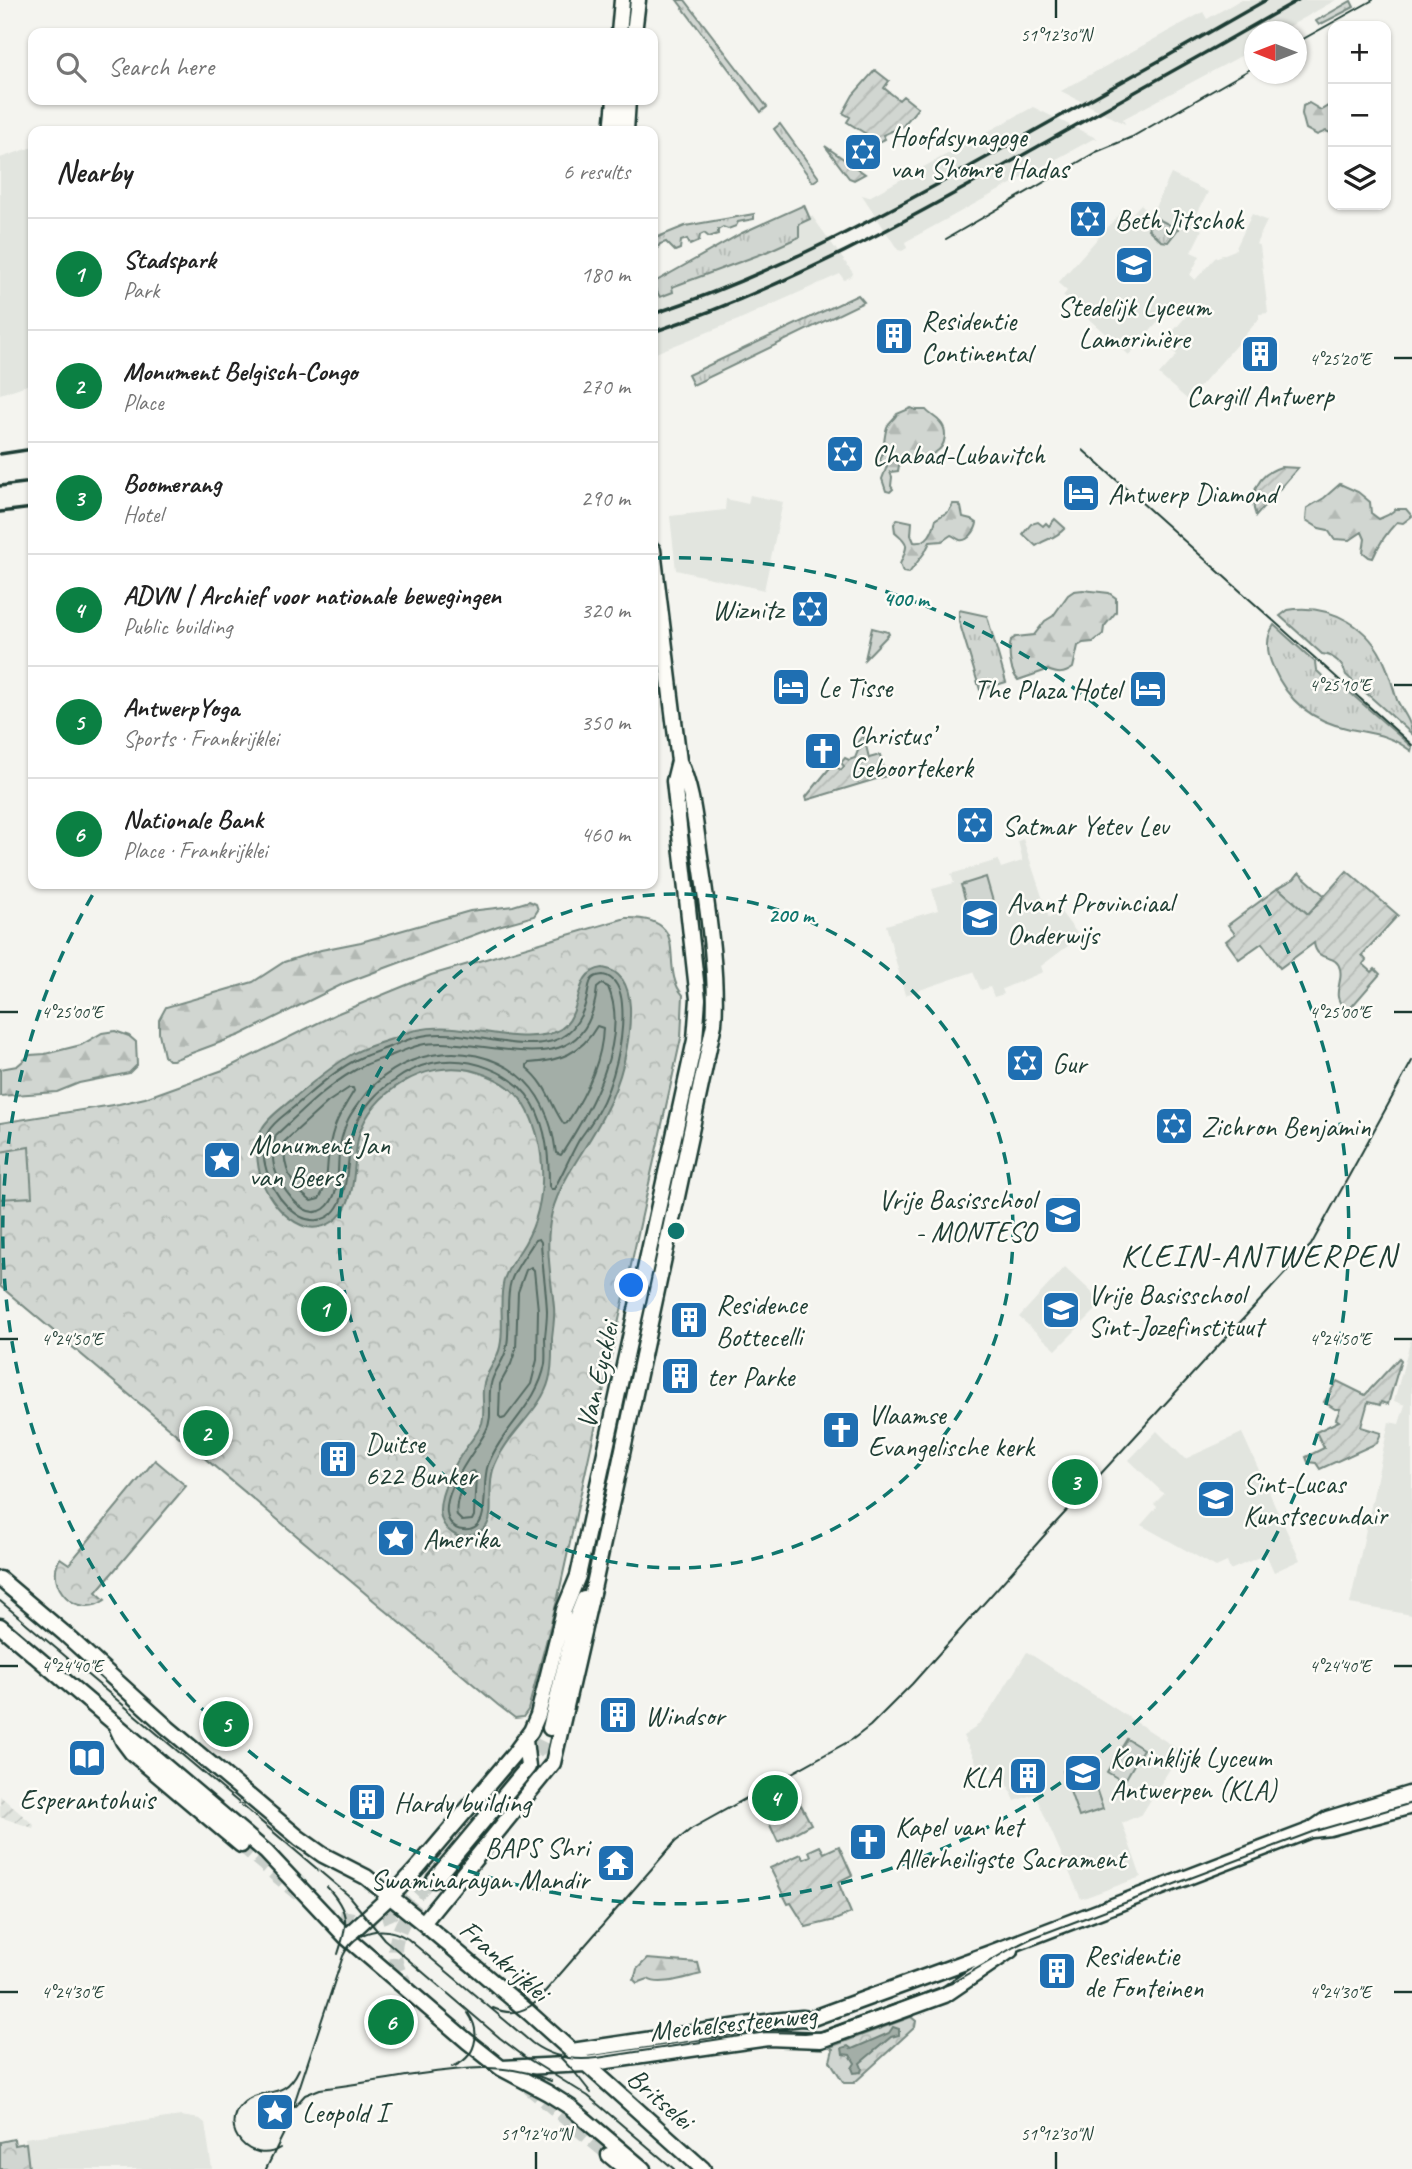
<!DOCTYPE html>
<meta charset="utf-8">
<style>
body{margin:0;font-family:Caveat,sans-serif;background:#f6f6f6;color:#222}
.controls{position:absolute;right:21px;top:21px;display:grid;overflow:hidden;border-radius:14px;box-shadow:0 2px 5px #0004}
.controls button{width:63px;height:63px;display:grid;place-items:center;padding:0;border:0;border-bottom:2px solid #e0e0e0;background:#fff;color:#222;font:35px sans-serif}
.compass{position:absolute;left:1244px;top:21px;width:63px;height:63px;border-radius:50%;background:#fff;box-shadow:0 2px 5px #0004;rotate:270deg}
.you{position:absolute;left:632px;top:1286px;width:24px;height:24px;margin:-18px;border:5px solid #fff;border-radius:50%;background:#1a73e8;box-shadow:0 0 0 10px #1a73e833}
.badge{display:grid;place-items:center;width:46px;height:46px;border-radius:50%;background:#0b8043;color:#fff;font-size:23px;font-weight:700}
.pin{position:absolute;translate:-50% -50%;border:4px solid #fff;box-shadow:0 2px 7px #0006}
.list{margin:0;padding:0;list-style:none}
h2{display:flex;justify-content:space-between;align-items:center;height:91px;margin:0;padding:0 28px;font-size:30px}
h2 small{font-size:23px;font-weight:400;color:#767676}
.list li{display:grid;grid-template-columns:46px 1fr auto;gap:21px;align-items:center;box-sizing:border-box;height:112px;padding:0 28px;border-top:2px solid #e0e0e0}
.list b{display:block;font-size:26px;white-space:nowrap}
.list p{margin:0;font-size:23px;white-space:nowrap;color:#767676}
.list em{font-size:23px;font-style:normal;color:#767676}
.icon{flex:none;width:38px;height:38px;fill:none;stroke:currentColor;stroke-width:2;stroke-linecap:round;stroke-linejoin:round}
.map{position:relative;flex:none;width:1412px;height:2169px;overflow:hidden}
.search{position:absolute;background:#fff;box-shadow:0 2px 5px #0004;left:28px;top:28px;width:630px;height:77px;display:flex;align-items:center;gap:18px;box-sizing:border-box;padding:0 24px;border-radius:14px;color:#767676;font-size:26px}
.panel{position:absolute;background:#fff;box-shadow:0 2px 5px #0004;left:28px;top:126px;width:630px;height:763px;border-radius:14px}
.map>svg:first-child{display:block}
</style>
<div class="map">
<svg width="1412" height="2169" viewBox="0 0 1412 2169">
<defs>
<pattern id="industrial-furrows" width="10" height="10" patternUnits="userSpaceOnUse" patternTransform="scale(1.75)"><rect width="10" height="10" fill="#e2e5df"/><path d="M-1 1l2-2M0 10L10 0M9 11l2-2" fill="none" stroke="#c1c5c0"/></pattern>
<pattern id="grass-tufts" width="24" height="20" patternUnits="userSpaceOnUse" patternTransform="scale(1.75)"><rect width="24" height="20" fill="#d1d6d1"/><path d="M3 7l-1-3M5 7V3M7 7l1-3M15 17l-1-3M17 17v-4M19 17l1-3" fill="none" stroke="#b3b9b4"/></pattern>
<pattern id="forest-firs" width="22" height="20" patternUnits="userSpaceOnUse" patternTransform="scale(1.75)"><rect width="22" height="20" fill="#d1d6d1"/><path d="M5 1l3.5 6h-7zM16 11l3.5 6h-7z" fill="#b3b9b4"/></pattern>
<pattern id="park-crowns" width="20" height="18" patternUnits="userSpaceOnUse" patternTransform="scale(1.75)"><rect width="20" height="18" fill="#d1d6d1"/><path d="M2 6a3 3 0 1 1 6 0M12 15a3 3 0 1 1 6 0" fill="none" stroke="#b3b9b4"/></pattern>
<pattern id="garden-furrows" width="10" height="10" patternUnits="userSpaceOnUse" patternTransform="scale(1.75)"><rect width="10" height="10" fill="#d1d6d1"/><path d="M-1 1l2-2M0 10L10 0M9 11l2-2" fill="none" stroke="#b3b9b4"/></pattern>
</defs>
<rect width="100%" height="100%" fill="#f4f4ef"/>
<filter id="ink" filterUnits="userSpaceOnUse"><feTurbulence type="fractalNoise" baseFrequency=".0143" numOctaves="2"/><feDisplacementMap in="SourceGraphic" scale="14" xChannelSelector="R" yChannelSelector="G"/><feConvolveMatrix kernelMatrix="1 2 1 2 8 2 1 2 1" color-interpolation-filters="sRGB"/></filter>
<g filter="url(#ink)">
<!-- built -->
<path fill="#e2e5df" d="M1240,0H1336L1281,31L1254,32V49L1123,119L1125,124L1061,91L1203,12L1207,19Z
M1033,107L1098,139H1093L905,242L907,248L902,251L898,250L862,195L869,197Z
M33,147V383L0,394V158Z
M1171,174L1208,192L1192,224L1202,230L1191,252L1200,256L1190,275L1195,280L1215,258L1235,250L1252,214L1267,221L1256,244L1260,246L1268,313L1259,314V319L1188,400L1159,375L1177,355L1164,342L1188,314L1176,302L1129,355L1063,296L1067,291L1058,283L1122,211L1127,219L1141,204L1150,218Z
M810,216H812L853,273L852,276L844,280L840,274L738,320L653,354V297L659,295L660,297L673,292L671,287L764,253L799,224L810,219Z
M750,495L783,502L764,590L676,570L670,516L725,510L726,499L748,504Z
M1023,839L1049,918L1060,911L1080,937L1041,966L1043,972L1002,989L1004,994L994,997L990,987L981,990L973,972L905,995L886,925L938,910L932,889L954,883L951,874L998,860L1001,868L1022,861V857L1018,841Z
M1053,1196L1076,1198L1074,1224H1068L1050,1234Z
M1065,1267L1103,1303L1056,1350L1019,1317Z
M1412,1335V1615L1350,1604L1389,1422L1399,1424L1405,1405L1394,1401Z
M1157,1431L1185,1459L1242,1433L1300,1560L1274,1572L1266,1554L1230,1570L1227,1562L1216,1567L1141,1525L1157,1507L1154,1504L1164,1494L1129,1460Z
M1027,1652L1181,1751L1142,1814L1122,1823L1141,1877L1081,1899L1035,1794L1015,1801L1005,1778L984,1765L979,1768L963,1736L975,1728L991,1709Z
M181,2116L200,2119L205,2123L212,2169H29L25,2138Z"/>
<!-- industrial -->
<path fill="url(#industrial-furrows)" d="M0,1796L34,1825L33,1828L0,1817Z"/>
<!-- grass -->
<path fill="url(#grass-tufts)" stroke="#788a82" stroke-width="2" d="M677,0H685L767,107L761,112Z
M1351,1L1354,7L1319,25L1316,21Z
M780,124L819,178L813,182L774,129Z
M804,205L810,219L799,224V237L764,253L672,287L673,292L660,297L653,285V283L742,233Z
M754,214V219L738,222L736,226L728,229L723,227L718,230V234L709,237L704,233L700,235L699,241L690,245L687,239L681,241L680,249L675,251L666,242L660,244L653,256V239L685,226Z
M1154,217L1178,229L1168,242L1161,241L1148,229Z
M858,295L864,302L693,385L688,375Z
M1055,519L1065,528C1053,541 1047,537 1036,546L1023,534L1031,524L1038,522L1043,526L1046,523L1049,526Z
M1295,609C1333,606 1370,627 1385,664C1390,675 1393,688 1397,700C1402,711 1412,722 1412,734L1346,675C1343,664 1334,655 1322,654L1280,616L1288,610Z
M959,610L987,616L1006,682L980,690L959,621Z
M1274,625L1315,662L1316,670L1329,682L1339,683L1412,747L1411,751C1390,735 1375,734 1350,729C1312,721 1288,702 1273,667C1267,653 1265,638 1274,625Z
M872,628L888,632L889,634L865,659Z
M1299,873L1325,896L1308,914L1278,888L1294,879Z
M704,991H707V1027L678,1160L677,1157L685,1120Z"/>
<!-- forest -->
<path fill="url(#forest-firs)" stroke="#788a82" stroke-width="2" d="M1309,103L1321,110L1333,103V134L1326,131L1317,135L1306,129L1302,114L1303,106Z
M911,408L916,410H926C930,415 936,417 940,422C948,430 946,446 936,452C929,457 926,454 921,460H900L898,471L890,472L892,477L891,486L893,489L890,492L886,491L882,479L887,466L883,464L880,460C885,450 883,439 887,427C889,421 894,420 897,414Z
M1340,484L1358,492L1370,502L1371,513L1379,519L1388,515L1396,509H1406L1412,516L1403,523L1397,522C1386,533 1379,544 1373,558L1369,557L1363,552L1365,539L1362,532L1350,540L1334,539L1328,530L1319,528L1306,520L1307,508L1324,498Z
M953,504H958L961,507L963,517L971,519L977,523C976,530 968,542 960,540C957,539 954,536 951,535L942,541L930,542L925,552L909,573L903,572L900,564C908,546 910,544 895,532L894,524L898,519L912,522L911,535L914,542C928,544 933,531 936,519L949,511Z
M1083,590L1109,593L1116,598V612L1104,627L1103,634L1093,642L1083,643L1078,646L1073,668C1063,675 1058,674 1047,670L1018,680C1010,671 1008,653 1011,640L1016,637L1034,635L1045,621L1053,616L1068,595L1074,591Z
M529,901L536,904L538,910L534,916L498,926L345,983L240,1035L173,1060H168L164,1056L159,1033V1020L166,1007L253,982L284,962L321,950L361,942L470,911L513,906Z
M115,1031L129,1036L136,1042L137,1065L129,1073L79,1083L57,1092L0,1096V1069L17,1066L30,1055L45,1054L81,1045L102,1033Z
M647,1959L698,1963L701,1974C687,1977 660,1987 648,1979L637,1983L633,1979L635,1977L637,1969Z"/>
<!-- park -->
<path fill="url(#park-crowns)" stroke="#788a82" stroke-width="2" d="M626,918C695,917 657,966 683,995L681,1038L558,1597L528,1710L523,1717L515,1718L498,1705L0,1286V1123L119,1104L145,1098L223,1070L336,1014L431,975Z
M155,1460L186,1486L96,1592L105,1600C77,1620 44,1586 60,1558L69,1564Z
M911,2017L916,2021L915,2027L854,2083H844L830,2061L833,2049L830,2047Z
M14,2139L15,2145L26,2143L29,2169H0V2142Z"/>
<!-- garden -->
<path fill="url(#garden-furrows)" stroke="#788a82" stroke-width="2" d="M875,70L889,81L884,88L899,100L903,96L918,108L903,126L883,135L885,139L879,142L847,122L850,117L843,113L853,95Z
M825,146L865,174L854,180L849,178Z
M1281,467L1298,468L1256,516C1248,494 1258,474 1281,467Z
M862,737H864L869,758L880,755L886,776L807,800L806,797L833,764L841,770L844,766L841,763L845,758L849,760L855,758L859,748L856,744Z
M1347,871L1398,915L1362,955L1366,960L1363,964L1372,972L1375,969L1380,974L1348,1011C1328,996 1344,984 1340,969C1336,952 1317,964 1314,943L1280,968L1262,943L1239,959L1226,941L1235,934L1228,925L1278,888L1308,914Z
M1399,1358L1401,1360L1388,1404L1381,1402L1380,1405L1368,1402L1361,1427L1381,1433L1377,1443L1320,1469L1316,1463L1308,1462L1306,1457L1324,1448L1316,1432L1339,1421L1336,1419L1340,1409H1335L1324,1402L1337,1381L1365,1395Z
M801,1805L811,1824L778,1842L769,1823Z
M820,1846L824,1853L839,1846L852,1875L838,1882L851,1913L835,1920L806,1927L791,1903L788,1904L770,1868L801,1854L804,1859L811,1856L809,1851Z"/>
<!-- pitch -->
<path fill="#d1d6d1" stroke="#788a82" stroke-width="2" d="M986,877L998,919L973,927L961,885Z
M29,1147L32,1197L0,1199V1152Z
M1127,1739L1143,1749L1124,1782L1107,1772Z
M1087,1762L1103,1809L1079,1817L1063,1771Z"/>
<!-- water -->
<path fill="#a3aea7" stroke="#6e8179" stroke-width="2" d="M603,968C623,971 629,988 630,1007C631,1043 621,1082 604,1114C588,1147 562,1176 552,1212C544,1243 551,1276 554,1307C555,1317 553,1328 552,1338C552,1353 553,1366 549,1380C541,1412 504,1435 493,1470C484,1501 506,1535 459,1537C448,1532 441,1525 440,1512C439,1492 456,1461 468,1445C473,1438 479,1431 482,1423C485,1412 482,1400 483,1389C484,1373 497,1362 500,1347C505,1325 498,1302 504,1280C507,1269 514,1260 520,1251C547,1211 549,1154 528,1111C517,1087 494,1076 470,1070C426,1060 371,1092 359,1135C352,1161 358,1190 342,1213C333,1225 315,1232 301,1225C283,1217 269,1199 262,1181C257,1166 254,1143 262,1129C267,1118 281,1109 290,1101C311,1084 331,1066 354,1053C366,1047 379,1043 392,1039C400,1036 408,1031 417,1030C462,1020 506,1044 549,1034C589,1025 567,972 603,968Z
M893,2027L899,2029V2035L891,2037L860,2063L862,2068L861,2072L854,2073L852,2068L855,2063L850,2055L843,2054L842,2048L848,2046L852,2049L889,2033Z"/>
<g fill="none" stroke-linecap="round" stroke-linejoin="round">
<!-- shore -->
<path stroke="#546a62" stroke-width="2" d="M603,975C616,977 621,991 622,1004C625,1037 614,1084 597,1113C592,1123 585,1131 579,1140C570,1156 563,1173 554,1189H551L549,1186C549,1158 547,1129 533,1104C514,1071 468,1055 432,1063C418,1066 405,1073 394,1081C378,1090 364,1107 356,1124C343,1150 355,1215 318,1220C305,1222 295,1214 286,1205C270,1189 256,1153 268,1132C273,1122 286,1114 294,1107C315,1089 337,1068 362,1057C372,1053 382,1050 392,1046C400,1043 408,1039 417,1037C462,1025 508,1053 553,1041C574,1035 585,1012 588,992C589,987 589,981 593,978C596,975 599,976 603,975Z
M602,984L608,987C631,1039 589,1112 561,1155L556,1153C552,1122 542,1093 517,1074C467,1037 396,1051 361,1100C356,1107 350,1114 347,1122C343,1132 340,1143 339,1153C337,1170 341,1197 324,1209C303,1223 278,1184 274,1166C272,1157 273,1144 276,1135C303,1110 331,1081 365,1065C374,1061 385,1058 395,1054C403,1051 412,1047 420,1045C483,1032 587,1094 597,988Z
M597,1026L603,1028C602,1061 585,1096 567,1123L564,1124C550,1105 549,1086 527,1068V1065L529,1063C559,1061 581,1054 597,1026Z
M349,1088H353L354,1091C341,1112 332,1126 329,1151C326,1169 329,1183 319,1199L311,1201C290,1186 283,1167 284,1142L328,1102Z
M539,1239L541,1242C542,1265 546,1287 547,1311C547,1319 546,1328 545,1337C545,1346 546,1355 545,1364C538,1404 502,1428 488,1465C480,1485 494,1533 463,1530C457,1530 453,1527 450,1522C435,1498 476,1451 486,1431C494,1416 487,1400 491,1384C493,1372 503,1363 506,1350C512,1328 504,1304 511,1281C516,1266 527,1254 535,1240Z
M531,1267L534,1270L538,1310L537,1360L531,1384L505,1418L502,1419L499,1416L500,1384L511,1364L516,1349L518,1292L526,1270Z
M474,1471L476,1474L474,1516L472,1520L462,1521L457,1516C454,1502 463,1484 470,1472Z"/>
<!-- secondary-tunnel -->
<path stroke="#c9cfca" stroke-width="14" stroke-dasharray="14 7" stroke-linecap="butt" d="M522,1769L540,1748L550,1728
M241,1845L298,1894
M320,1910C328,1915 337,1917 347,1918C392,1926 413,1900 440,1868
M410,1989C385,1958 394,1932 416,1903
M528,2087L609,2155"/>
<defs>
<path id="secondary" d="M619,33L622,0
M634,33L638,0
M612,131L615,100
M626,131L628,100
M0,1579L65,1634L168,1728L299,1838L323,1855L366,1877L423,1923L526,2010L703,2169
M0,1626L266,1852L346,1937L467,2041L501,2068L548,2093L570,2107L643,2169
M116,1726L123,1741L132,1753L241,1845
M550,1728L576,1619L584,1599
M1312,1830L1330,1828L1412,1806
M434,1880L528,1767L525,1740
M423,1923L553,1763L595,1580L714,1024C718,973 707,907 700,856C695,824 693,790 679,761L653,550
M346,1937L400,1887L419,1866L514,1754L531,1731L538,1715L564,1610L578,1576L695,1040L698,999L674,781L679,761
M572,2051L773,2021L802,2018L810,2019L990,1953L1311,1830L1327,1819L1412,1793
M502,2068L586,2064L768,2038L821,2040L945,1995L1011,1950
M609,2155L626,2169"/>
</defs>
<!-- secondary casing -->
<use href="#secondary" stroke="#1f3d34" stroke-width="19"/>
<!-- secondary -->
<use href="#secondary" stroke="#fdfcf7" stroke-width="14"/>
<!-- tram -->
<path stroke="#1f3d34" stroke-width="2" d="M1296,43L1373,0
M946,239L1096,152L1132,137L1254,67
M1083,450L1412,745
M0,1601L348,1895L384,1939L500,2038L525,2057L588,2096L674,2169
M327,1887C350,1912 348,1923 338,1954
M493,2008C509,2015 521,2013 535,2003L675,1842L691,1829L853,1739L870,1726L912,1684L1050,1529L1311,1245L1412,1061
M559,2056L576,2074L591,2093
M452,2067C476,2058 482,2033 468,2013
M295,2106L305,2095L320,2089C349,2085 377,2081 406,2076C455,2069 504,2060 551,2081
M280,2148C252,2166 217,2129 242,2104C261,2084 283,2104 299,2069
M266,2169L285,2131L343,1956C356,1929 384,1924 408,1939L532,2043C551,2057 574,2061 597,2058L766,2032L805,2033L823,2031L952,1983L1014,1947L1032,1938L1312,1832L1412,1803"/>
<!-- rail -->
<path stroke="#1f3d34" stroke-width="3.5" d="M653,314C774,274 887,213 998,151C1088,101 1177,51 1266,0
M653,332C785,288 909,220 1030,151C1119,101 1209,51 1298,0
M0,454L33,449
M0,486L33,482
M0,512L33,508"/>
</g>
</g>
<!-- ticks -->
<path fill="none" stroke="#1f3d34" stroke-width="2.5" d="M1056,0V18M1394,358H1412M1394,685H1412M0,1012H18M1394,1012H1412M0,1339H18M1394,1339H1412M0,1666H18M1394,1666H1412M0,1992H18M1394,1992H1412M536,2152V2169M1056,2152V2169"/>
<!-- distance rings -->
<g fill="none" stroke="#0f766e" stroke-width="3.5" stroke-dasharray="12 9">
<circle cx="676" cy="1231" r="337"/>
<path d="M658 558A673 673 0 1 1 99 884"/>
</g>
<!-- icons -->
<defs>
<symbol id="synagogue-square" viewBox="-11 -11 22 22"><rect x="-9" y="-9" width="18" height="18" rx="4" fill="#1f6fb2" stroke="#fdfcf7"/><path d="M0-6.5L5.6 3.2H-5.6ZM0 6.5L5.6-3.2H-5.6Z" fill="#fff"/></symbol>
<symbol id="school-square" viewBox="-11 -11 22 22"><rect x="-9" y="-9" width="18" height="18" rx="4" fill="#1f6fb2" stroke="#fdfcf7"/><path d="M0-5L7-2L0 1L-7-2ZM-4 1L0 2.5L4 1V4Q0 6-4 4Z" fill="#fff"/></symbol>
<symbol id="building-square" viewBox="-11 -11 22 22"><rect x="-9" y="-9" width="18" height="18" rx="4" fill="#1f6fb2" stroke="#fdfcf7"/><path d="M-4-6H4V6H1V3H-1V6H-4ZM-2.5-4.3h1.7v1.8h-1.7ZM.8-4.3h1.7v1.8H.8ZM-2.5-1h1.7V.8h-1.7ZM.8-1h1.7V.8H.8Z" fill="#fff"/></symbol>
<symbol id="hotel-square" viewBox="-11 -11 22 22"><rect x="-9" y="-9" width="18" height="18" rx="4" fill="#1f6fb2" stroke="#fdfcf7"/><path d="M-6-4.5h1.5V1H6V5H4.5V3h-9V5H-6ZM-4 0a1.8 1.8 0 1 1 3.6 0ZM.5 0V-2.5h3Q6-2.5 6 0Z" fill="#fff"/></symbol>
<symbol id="church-square" viewBox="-11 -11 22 22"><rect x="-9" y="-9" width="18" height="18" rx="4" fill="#1f6fb2" stroke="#fdfcf7"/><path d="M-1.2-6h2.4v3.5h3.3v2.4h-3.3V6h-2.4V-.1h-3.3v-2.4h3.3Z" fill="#fff"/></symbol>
<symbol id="sight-square" viewBox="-11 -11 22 22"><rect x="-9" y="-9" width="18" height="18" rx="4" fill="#1f6fb2" stroke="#fdfcf7"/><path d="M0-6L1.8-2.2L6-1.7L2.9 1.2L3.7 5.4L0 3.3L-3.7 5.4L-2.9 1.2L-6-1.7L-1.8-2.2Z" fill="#fff"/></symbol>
<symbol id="library-square" viewBox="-11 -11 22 22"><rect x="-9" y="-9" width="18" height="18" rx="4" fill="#1f6fb2" stroke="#fdfcf7"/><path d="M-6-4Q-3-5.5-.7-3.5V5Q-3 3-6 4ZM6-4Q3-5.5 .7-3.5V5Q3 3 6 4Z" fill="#fff"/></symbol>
<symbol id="university-square" viewBox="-11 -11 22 22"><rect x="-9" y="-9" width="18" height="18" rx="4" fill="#1f6fb2" stroke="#fdfcf7"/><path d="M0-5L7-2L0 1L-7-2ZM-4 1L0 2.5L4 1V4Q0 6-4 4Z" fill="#fff"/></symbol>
<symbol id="temple-square" viewBox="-11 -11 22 22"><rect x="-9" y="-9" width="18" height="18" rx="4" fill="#1f6fb2" stroke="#fdfcf7"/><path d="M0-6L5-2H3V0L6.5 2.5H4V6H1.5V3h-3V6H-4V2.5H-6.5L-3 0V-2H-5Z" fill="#fff"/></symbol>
</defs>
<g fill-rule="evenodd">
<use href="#synagogue-square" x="841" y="130" width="44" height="44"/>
<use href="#synagogue-square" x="1066" y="197" width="44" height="44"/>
<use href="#school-square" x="1112" y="243" width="44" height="44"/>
<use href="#building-square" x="872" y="314" width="44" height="44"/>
<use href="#building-square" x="1238" y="332" width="44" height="44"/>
<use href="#synagogue-square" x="823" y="432" width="44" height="44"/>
<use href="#hotel-square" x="1059" y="471" width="44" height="44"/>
<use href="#synagogue-square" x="788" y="587" width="44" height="44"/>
<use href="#hotel-square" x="769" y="665" width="44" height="44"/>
<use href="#hotel-square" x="1126" y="667" width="44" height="44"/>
<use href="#church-square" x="801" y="729" width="44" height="44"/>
<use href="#synagogue-square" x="953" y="803" width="44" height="44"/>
<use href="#school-square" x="958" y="896" width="44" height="44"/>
<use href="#synagogue-square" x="1003" y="1041" width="44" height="44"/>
<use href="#synagogue-square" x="1152" y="1104" width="44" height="44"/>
<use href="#sight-square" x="200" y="1138" width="44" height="44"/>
<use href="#school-square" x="1041" y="1193" width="44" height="44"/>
<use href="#school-square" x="1039" y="1288" width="44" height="44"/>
<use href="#building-square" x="667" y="1298" width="44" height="44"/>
<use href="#building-square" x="658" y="1354" width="44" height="44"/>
<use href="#church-square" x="819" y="1408" width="44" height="44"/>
<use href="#building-square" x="316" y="1437" width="44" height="44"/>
<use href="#school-square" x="1194" y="1477" width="44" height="44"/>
<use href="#sight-square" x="374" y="1516" width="44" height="44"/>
<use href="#building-square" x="596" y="1693" width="44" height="44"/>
<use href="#library-square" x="65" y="1736" width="44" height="44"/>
<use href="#university-square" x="1061" y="1751" width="44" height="44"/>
<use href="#building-square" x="1006" y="1754" width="44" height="44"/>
<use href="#building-square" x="345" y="1780" width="44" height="44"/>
<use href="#church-square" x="846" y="1820" width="44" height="44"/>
<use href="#temple-square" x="594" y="1841" width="44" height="44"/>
<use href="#building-square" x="1035" y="1949" width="44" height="44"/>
<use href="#sight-square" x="253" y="2090" width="44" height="44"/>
</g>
<g text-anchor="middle" stroke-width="5" stroke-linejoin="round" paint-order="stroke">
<!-- poi labels -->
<g font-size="28" fill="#1f3d34" stroke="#fdfcf7" text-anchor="start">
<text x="890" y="146">Hoofdsynagoge<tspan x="890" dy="32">van Shomre Hadas</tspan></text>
<text x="1115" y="229">Beth Jitschok</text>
<text x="1134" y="316" text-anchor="middle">Stedelijk Lyceum<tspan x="1134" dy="32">Lamorinière</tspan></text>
<text x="921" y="330">Residentie<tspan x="921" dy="32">Continental</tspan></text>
<text x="1260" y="405" text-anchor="middle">Cargill Antwerp</text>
<text x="872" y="464">Chabad-Lubavitch</text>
<text x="1108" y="503">Antwerp Diamond</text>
<text x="783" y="619" text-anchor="end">Wiznitz</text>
<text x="818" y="697">Le Tisse</text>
<text x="1121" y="699" text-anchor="end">The Plaza Hotel</text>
<text x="850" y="745">Christus’<tspan x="850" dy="32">Geboortekerk</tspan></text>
<text x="1002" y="835">Satmar Yetev Lev</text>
<text x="1007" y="912">Avant Provinciaal<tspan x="1007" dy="32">Onderwijs</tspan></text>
<text x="1052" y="1073">Gur</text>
<text x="1201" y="1136">Zichron Benjamin</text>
<text x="249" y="1154">Monument Jan<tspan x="249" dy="32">van Beers</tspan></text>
<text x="1036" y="1209" text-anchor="end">Vrije Basisschool<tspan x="1036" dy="32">- MONTESO</tspan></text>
<text x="1088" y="1304">Vrije Basisschool<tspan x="1088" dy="32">Sint-Jozefinstituut</tspan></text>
<text x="716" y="1314">Residence<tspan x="716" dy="32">Bottecelli</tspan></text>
<text x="707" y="1386">ter Parke</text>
<text x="868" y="1424">Vlaamse<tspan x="868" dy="32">Evangelische kerk</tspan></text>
<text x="365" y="1453">Duitse<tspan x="365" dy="32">622 Bunker</tspan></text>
<text x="1243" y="1493">Sint-Lucas<tspan x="1243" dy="32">Kunstsecundair</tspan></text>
<text x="423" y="1548">Amerika</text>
<text x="645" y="1725">Windsor</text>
<text x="1110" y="1767">Koninklijk Lyceum<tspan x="1110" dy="32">Antwerpen (KLA)</tspan></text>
<text x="1001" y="1786" text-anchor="end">KLA</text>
<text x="87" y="1809" text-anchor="middle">Esperantohuis</text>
<text x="394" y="1812">Hardy building</text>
<text x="895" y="1836">Kapel van het<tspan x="895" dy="32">Allerheiligste Sacrament</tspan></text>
<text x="589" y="1857" text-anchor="end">BAPS Shri<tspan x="589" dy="32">Swaminarayan Mandir</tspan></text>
<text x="1084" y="1965">Residentie<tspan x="1084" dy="32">de Fonteinen</tspan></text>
<text x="302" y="2122">Leopold I</text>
</g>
<!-- street labels -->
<g font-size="28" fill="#1f3d34" stroke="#fdfcf7">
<text transform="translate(597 1375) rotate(-77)" y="10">Van Eycklei</text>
<text transform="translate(505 1960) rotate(41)" y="10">Frankrijklei</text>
<text transform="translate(733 2022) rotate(-6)" y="10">Mechelsesteenweg</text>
<text transform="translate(661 2098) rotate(41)" y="10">Britselei</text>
</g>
<!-- quarter labels -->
<g font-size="32" letter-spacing="2" fill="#1f3d34" stroke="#fdfcf7">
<text x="1259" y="1266">KLEIN-ANTWERPEN</text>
</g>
</g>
<g font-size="18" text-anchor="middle" fill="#1f3d34" stroke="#fdfcf7" stroke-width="5" stroke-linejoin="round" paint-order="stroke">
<text x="1056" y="41">51°12'30"N</text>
<text x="1340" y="365">4°25'20"E</text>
<text x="1340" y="691">4°25'10"E</text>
<text x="1340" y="1018">4°25'00"E</text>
<text x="72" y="1018">4°25'00"E</text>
<text x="1340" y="1345">4°24'50"E</text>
<text x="72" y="1345">4°24'50"E</text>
<text x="1340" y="1672">4°24'40"E</text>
<text x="72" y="1672">4°24'40"E</text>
<text x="1340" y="1998">4°24'30"E</text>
<text x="72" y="1998">4°24'30"E</text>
<text x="536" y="2140">51°12'40"N</text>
<text x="1056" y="2140">51°12'30"N</text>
</g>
<circle cx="676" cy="1231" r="10" fill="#0f766e" stroke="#fdfcf7" stroke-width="3.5"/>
<g font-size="21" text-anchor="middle" font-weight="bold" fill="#0f766e" stroke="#fdfcf7" stroke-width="5" stroke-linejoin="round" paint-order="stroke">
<text x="906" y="606">400 m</text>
<text x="791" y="922">200 m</text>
</g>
</svg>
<div class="controls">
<button>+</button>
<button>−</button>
<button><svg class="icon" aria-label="layers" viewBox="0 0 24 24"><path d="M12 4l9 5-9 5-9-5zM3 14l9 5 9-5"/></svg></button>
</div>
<svg class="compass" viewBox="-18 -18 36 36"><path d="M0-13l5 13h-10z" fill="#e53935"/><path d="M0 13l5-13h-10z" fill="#767676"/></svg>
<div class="you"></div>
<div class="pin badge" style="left:324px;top:1309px">1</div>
<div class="pin badge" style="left:206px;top:1433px">2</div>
<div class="pin badge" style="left:1075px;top:1482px">3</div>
<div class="pin badge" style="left:775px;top:1798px">4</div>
<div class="pin badge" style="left:226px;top:1724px">5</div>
<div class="pin badge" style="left:391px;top:2022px">6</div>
<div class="search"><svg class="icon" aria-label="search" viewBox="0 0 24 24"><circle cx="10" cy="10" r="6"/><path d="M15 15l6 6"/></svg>Search here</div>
<section class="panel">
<h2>Nearby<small>6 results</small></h2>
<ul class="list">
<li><span class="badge">1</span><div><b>Stadspark</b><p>Park</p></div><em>180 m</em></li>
<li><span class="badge">2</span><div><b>Monument Belgisch-Congo</b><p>Place</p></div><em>270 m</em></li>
<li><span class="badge">3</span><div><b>Boomerang</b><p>Hotel</p></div><em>290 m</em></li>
<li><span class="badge">4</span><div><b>ADVN | Archief voor nationale bewegingen</b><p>Public building</p></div><em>320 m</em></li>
<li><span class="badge">5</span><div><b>AntwerpYoga</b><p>Sports · Frankrijklei</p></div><em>350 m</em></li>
<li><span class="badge">6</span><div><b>Nationale Bank</b><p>Place · Frankrijklei</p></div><em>460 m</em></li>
</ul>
</section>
</div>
